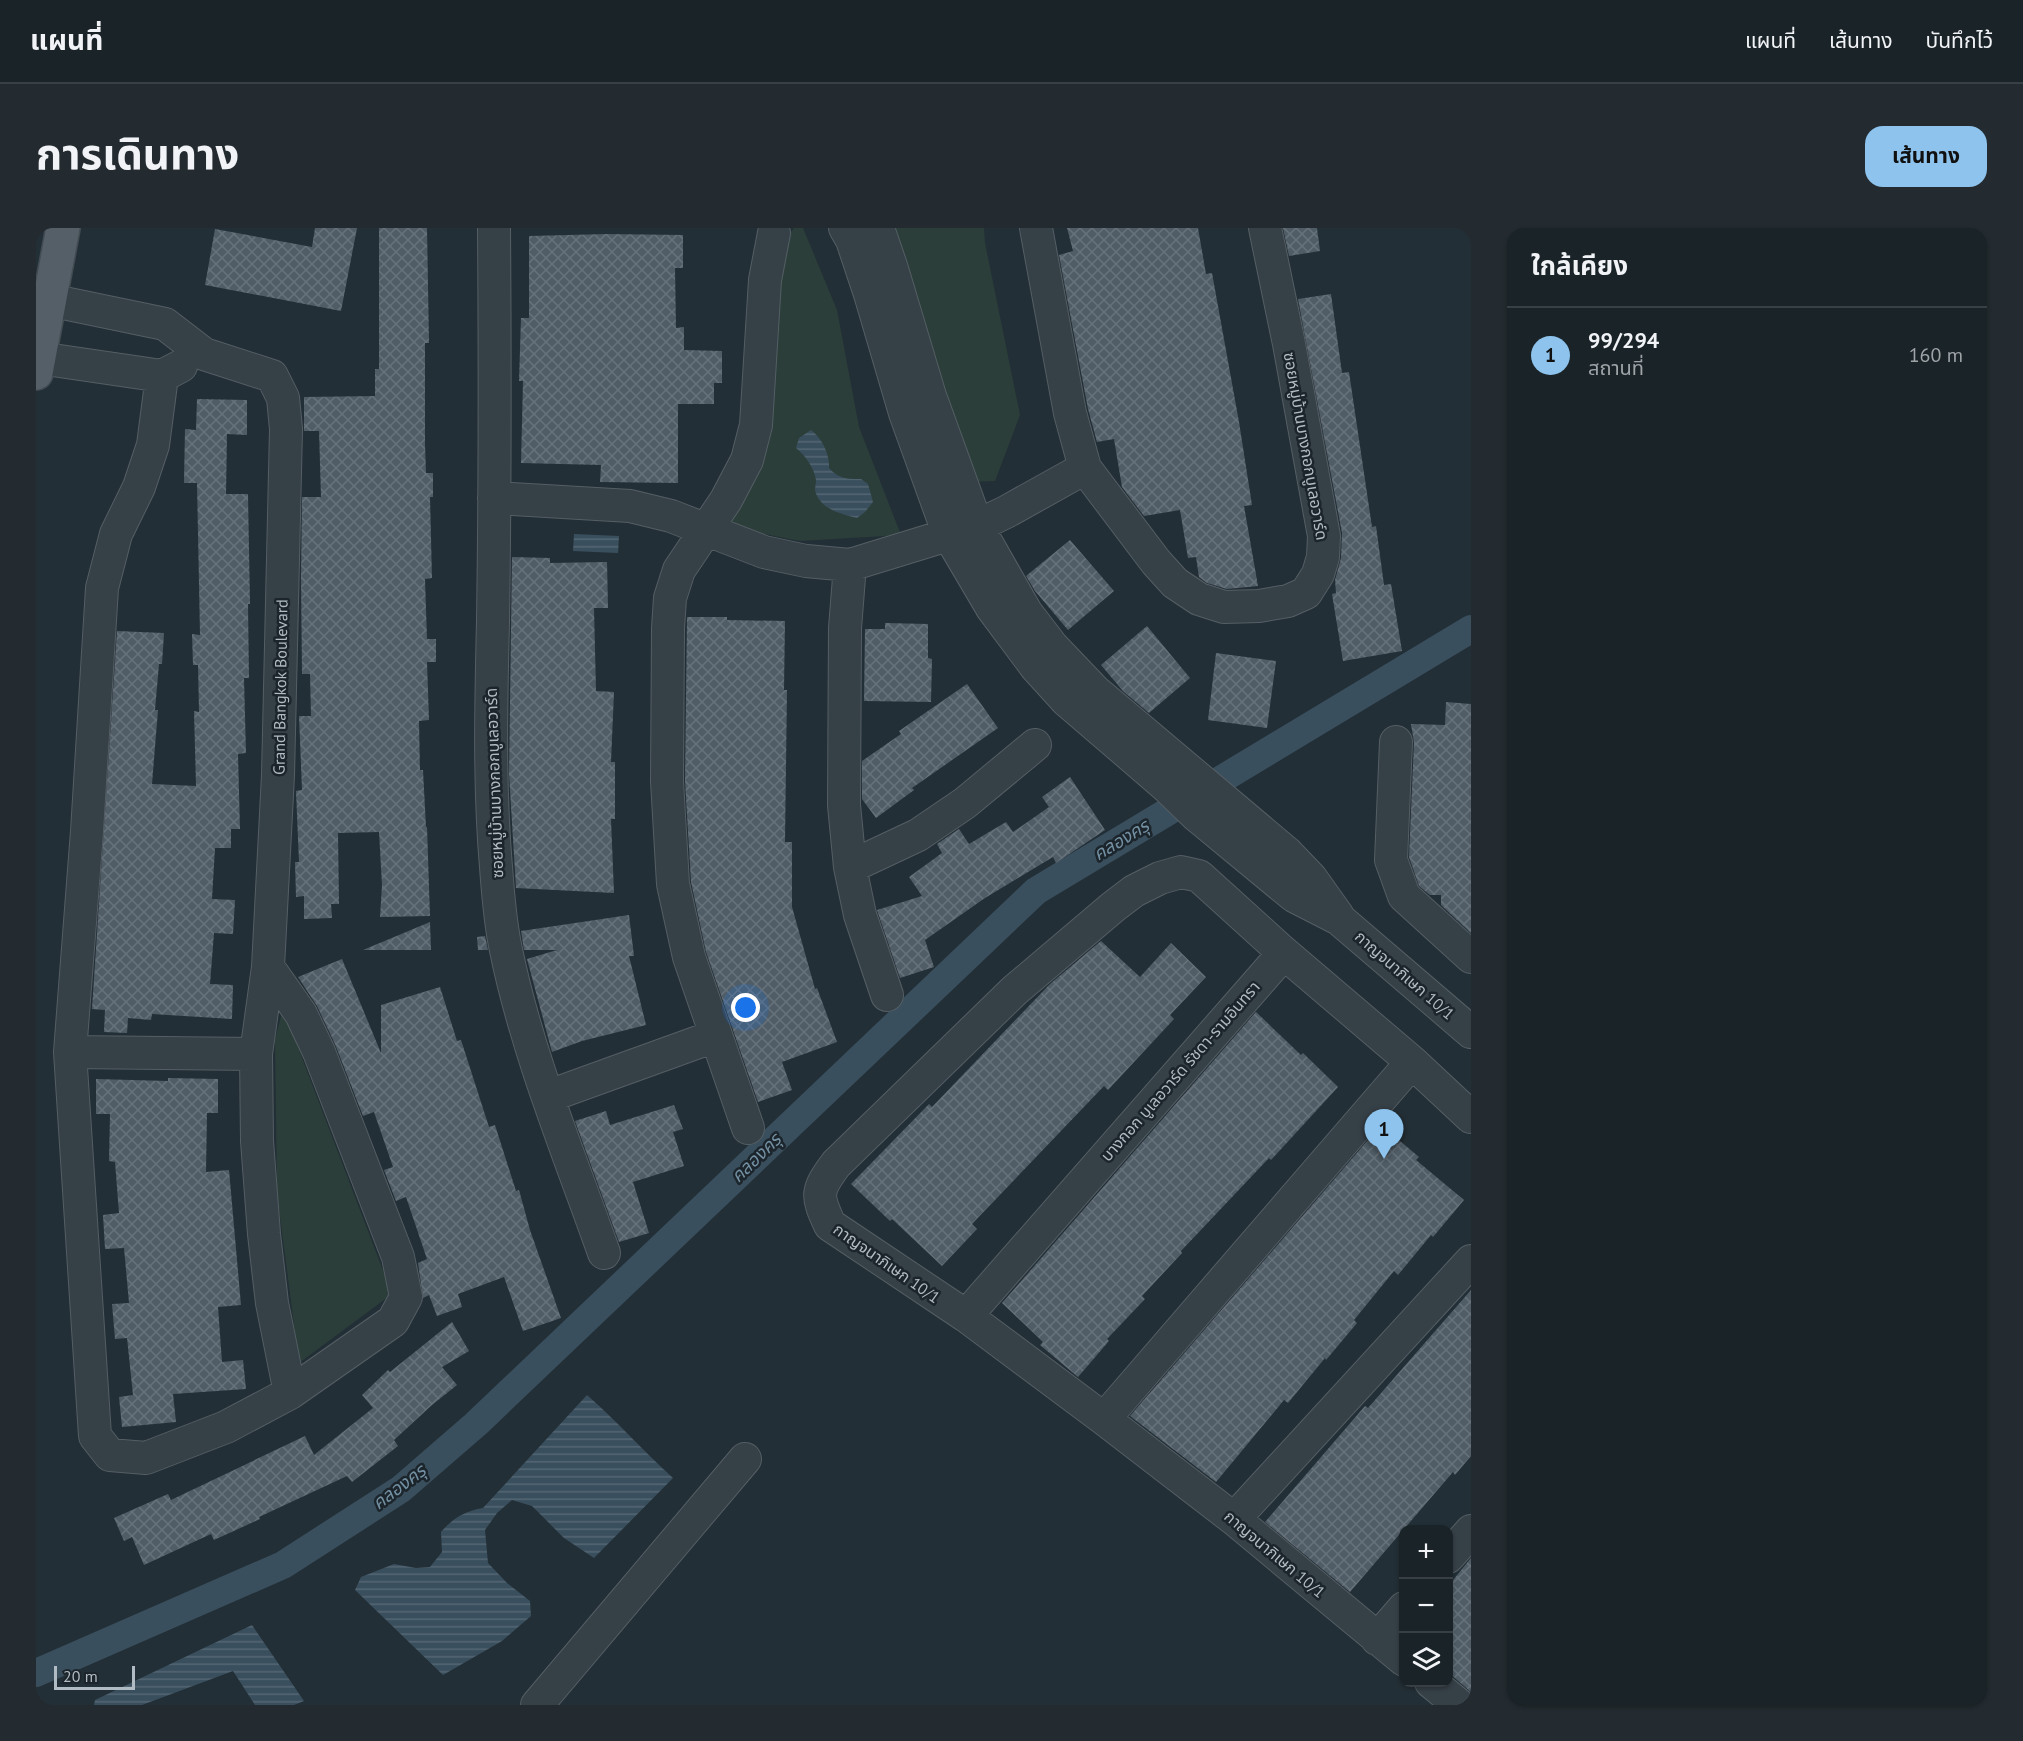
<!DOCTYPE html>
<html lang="th">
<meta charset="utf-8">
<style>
body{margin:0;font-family:"PT Sans","Noto Sans Thai",sans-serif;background:#232b30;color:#f1f3f6}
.controls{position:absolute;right:18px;bottom:18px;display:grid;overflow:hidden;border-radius:12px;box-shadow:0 2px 4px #0004}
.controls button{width:54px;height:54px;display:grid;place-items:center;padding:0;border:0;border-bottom:2px solid #384045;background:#1a2328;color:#f1f3f6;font:30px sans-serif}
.scale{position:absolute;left:18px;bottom:15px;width:81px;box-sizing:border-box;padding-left:6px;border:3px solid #b1bbc3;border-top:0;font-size:16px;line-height:21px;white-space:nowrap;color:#b1bbc3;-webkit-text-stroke:4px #1c252b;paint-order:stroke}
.you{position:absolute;left:710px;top:780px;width:21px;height:21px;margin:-15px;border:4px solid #fff;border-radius:50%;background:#1a73e8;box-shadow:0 0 0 9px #1a73e833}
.badge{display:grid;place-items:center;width:39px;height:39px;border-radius:50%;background:#8dc3ec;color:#111;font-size:20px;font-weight:700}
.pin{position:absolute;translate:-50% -50px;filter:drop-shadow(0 2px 3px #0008)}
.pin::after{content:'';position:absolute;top:32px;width:21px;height:18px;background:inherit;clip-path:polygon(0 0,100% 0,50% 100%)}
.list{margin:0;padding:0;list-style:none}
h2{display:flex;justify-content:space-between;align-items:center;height:78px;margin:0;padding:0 24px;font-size:26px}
h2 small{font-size:20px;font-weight:400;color:#9fa4a8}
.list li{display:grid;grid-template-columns:39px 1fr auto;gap:18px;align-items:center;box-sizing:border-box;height:96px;padding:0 24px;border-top:2px solid #384045}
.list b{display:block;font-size:22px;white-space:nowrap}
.list p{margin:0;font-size:20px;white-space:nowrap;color:#9fa4a8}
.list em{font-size:20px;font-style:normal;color:#9fa4a8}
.icon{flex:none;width:33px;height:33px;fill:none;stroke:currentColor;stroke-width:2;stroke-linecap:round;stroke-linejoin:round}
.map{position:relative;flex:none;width:1435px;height:1477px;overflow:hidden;border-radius:18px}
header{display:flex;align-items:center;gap:36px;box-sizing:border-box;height:84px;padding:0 30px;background:#1a2328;border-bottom:2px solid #384045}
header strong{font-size:28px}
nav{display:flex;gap:33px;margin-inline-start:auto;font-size:21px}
.intro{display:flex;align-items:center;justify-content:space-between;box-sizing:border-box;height:144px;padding:0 36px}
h1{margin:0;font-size:42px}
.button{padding:15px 27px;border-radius:18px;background:#8dc3ec;color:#111;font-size:21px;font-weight:700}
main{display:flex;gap:36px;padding:0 36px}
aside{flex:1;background:#1a2328;border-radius:18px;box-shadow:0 2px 4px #0004}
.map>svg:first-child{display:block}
</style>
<header>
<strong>แผนที่</strong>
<nav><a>แผนที่</a><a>เส้นทาง</a><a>บันทึกไว้</a></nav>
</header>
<div class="intro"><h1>การเดินทาง</h1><a class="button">เส้นทาง</a></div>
<main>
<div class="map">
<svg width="1435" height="1477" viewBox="0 0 1435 1477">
<defs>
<pattern id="water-rules" width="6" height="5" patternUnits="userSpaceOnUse" patternTransform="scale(1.5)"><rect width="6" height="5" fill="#3a4f5e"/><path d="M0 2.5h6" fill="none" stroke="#546673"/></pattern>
<pattern id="building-cross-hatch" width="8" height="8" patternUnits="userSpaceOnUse" patternTransform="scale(1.5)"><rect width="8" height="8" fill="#505d67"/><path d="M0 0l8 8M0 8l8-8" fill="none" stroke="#67727b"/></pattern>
</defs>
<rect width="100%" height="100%" fill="#232f36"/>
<!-- grass -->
<path fill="#2b3e3a" d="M758,0H767L801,82L823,199L865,307L764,313L679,296L719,229L748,12Z
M850,0H948L949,15L984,187L959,253L932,254Z
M247,780L356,1066L263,1135L241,965L239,812Z"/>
<!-- water -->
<path fill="url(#water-rules)" d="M775,202C786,210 794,227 793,240C803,251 811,251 825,251L832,256L837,274L829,284L821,290C805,286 783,281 779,262C779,259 780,256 780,252C778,240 770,228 760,220L763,210Z
M538,306L583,308L582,325L537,323Z
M551,1167C581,1193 607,1223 637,1250L558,1330L528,1310L496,1278L476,1272L461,1285L449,1302L452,1335L471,1355L494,1373L495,1388L466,1413L407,1447L319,1362L325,1349L358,1336L380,1340L394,1339L406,1324L405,1304C417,1290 429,1283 447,1280Z
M216,1397L268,1473L258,1477H219L197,1443L106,1477H58L59,1472Z"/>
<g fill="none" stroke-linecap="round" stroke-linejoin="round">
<!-- canal -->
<path stroke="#3a4f5e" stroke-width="28" d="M0,1445L247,1337L365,1261L440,1196L1000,663L1435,401"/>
</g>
<!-- building -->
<path fill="url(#building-cross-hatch)" d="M279,0H321L305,83L169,57L179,1L276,19Z
M343,0H391L393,115H389V216L390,245H397V269H394L396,350L389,351L391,411H400V434H391L393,492L383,493L384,542H387L390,599H391L394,688L344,689L346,657L343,604L302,605L303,676H295L296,690L268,691V668L260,669L259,634H263L260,563L266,562L263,488H275L274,446H266L265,351L266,269H285L283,203H268V169L339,168V141H343Z
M1031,0H1162L1170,46L1176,45L1203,194L1216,277L1208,278L1222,358L1191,361L1171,355L1163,349L1160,329L1152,330L1144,282L1108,288L1086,259L1078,211L1061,214L1052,181L1023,27L1037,23Z
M1247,0H1281L1284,23L1253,28Z
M571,6L647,7V40H639L640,100L648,99V122L686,123V155H678V176H642V255L564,254L565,237L485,235L487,153H483L485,90H493V8Z
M1295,66L1306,145L1313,144L1336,299L1340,298L1348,357L1355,356L1366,423L1307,433L1296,366L1300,365L1299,352L1305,330L1306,305L1262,71Z
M161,171L211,172V207L191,206L190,266H212L214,376H212L213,450H208L210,525L202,526L204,601H195V620H179L176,671L199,672L197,706L178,705L174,756L197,757L196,791L116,786L115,792L92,790L91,805L68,804L69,782L56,781L81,403L128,405L126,436H123L119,482H122L116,556L160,558L158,483L163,484L162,437H157L156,406L164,407L161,255H148L149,201L160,202Z
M1034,312L1078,363L1032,402L999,363L990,348Z
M476,329L514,330V335L571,334L572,380H558L560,463L578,464L575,534H579V591H575L578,665L480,660L473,546Z
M651,389H691V392L749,393L748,462H751L749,614H756V679L779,761L781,760L801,814L746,834L756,862L722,874L670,724L655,654L649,553Z
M849,395L892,396V430L896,431L895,474L828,473L829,401H849Z
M1111,398L1154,450L1113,485L1087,463L1065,437Z
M1180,425L1240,433L1231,500L1172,492Z
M931,456L962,500L876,560L878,562L840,590L826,571V533L865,506L863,503Z
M1410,474L1435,476V705L1405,677V667H1394L1383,658L1373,629L1378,515L1375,496L1409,497Z
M1034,549L1069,602L1020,635L1017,629L949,670L889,712L898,739L864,750L841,682L886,668L873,649L906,625L901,616L923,601L933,616L970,594L977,604L1013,579L1006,569Z
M593,687L598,728H593L610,797L546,813L516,824L491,731L521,722H488L485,703Z
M394,694L395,722H327Z
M449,708L452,722H442L441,709Z
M1065,713L1104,749L1135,715L1170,749L1134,787L1138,791L1072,862L1068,858L936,996L941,1001L906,1038L856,991L854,993L815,956L893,876L896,879L1014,756Z
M306,731L345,825V777L404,759L421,813L425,812L453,899L459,897L480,963L483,962L494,1002L525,1090L487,1103L468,1049L422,1066L426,1079L401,1088L393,1067L387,1070L382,1035L391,1031L370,969L360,973L348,942L357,939L338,884L327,888L299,816L281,778L262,749Z
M1220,784L1265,827L1267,825L1302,859L1235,932L1233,930L1145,1023L1146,1025L1106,1068L1109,1071L1071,1111L1073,1113L1042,1149L1004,1117L1007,1114L966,1075Z
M132,850L182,851V885H171L170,944L193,942L205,1077L182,1079L186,1134L207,1132L210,1161L137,1166L140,1194L86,1199L83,1169L97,1167L91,1110L79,1111L76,1076L93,1075L88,1020L69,1021L67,987L83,985L79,934L73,933L74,886H60V851L132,853Z
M638,877L647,901L637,904L648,938L597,954L613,1005L583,1014L539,893L570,883L574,897Z
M1345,897L1383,929L1380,932L1428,972L1397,1009L1395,1007L1362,1047L1358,1043L1318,1092L1321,1095L1290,1132L1289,1130L1252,1175L1248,1172L1180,1254L1094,1188Z
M1435,1062V1228L1419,1247L1417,1244L1314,1364L1229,1294L1329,1178L1332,1180Z
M416,1094L433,1123L406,1139L421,1157L396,1177L358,1212L362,1218L316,1254L311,1248L223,1289L224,1291L178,1312L175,1306L108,1337L96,1309L88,1313L78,1290L132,1266L135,1272L269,1208L278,1227L337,1180L326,1167L352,1142L354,1144Z
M1435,1330V1464L1413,1445V1357Z"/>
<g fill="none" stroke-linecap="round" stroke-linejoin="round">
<defs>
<path id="minor" d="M458,0C459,131 459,262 457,393C455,475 453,557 460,639C462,666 464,695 470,722C491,825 533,926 568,1025
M809,0L816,12L834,66L869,185L913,307L956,380L1000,439L1030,472L1130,558L1161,588L1258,668L1303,691L1435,804
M842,0L856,41L894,168L941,298L990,384L1016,418L1059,463L1251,625L1275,650L1302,688
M1000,0L1034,185L1049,240L1120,334L1139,355L1163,371L1188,379L1223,378L1252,373L1270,365L1282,346L1287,329L1288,308L1253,116L1229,0
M13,72L129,96L168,126L236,148L247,170L250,201L242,547L232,739L220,826L221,913L228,1006L236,1075L254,1165
M3,130L126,148L145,138
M126,148L117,217L103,259L80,306L66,360L51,603L34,824L59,1208L74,1227L110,1230L190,1199L254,1165L357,1093L370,1069L362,1029L283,824L265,786L232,739
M458,270L594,278L635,288L728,324L770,333L814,337L941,298L970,284L1049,240
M814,337L809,400L808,577L814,639L824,687L851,767
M1360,514L1355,632L1368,668L1435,729
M814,639L882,607L929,575L999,517
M1248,725L1163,648L1145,644L1124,650L1098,663L1077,679L979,762L800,936C780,963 780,967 794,997L930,1088L1068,1191L1198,1291L1368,1432
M34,824L220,826
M513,868L679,808
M712,900L653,729L637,656L631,553L632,400L634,370L643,342L690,272L711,232L720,197L729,52L738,5
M930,1088L1248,725L1376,834
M1068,1191L1376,834L1435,889
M1198,1291L1435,1033
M1412,1329L1435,1303
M1341,1411L1368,1380
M1395,1454L1423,1477
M501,1477L709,1231"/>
<path id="primary" d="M0,145L27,0"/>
</defs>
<!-- minor casing -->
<use href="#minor" stroke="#545e64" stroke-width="34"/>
<!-- primary casing -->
<use href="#primary" stroke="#434c53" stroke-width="36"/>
<!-- minor -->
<use href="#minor" stroke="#364047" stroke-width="32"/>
<!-- primary -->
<use href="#primary" stroke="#545f67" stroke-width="33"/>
</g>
<g text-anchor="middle" stroke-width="5" stroke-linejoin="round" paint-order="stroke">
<!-- street labels -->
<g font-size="16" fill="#b1bbc3" stroke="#1c252b">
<text transform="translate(1270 218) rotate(80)" y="6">ซอยหมู่บ้านบางกอกบูเลอวาร์ด</text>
<text transform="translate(244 459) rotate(-89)" y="6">Grand Bangkok Boulevard</text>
<text transform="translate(458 555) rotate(-92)" y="6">ซอยหมู่บ้านบางกอกบูเลอวาร์ด</text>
<text transform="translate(1369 747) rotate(41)" y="6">กาญจนาภิเษก 10/1</text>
<text transform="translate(1144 843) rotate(-49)" y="6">บางกอก บูเลอวาร์ด รัชดา-รามอินทรา</text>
<text transform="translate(851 1035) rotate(35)" y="6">กาญจนาภิเษก 10/1</text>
<text transform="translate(1239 1326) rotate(40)" y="6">กาญจนาภิเษก 10/1</text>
</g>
<!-- water labels -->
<g font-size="18" font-style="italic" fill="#7491a4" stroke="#1c252b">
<text transform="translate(1085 612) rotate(-31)" y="6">คลองครุ</text>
<text transform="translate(720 930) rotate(-44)" y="6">คลองครุ</text>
<text transform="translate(363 1259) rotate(-37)" y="6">คลองครุ</text>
</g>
</g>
</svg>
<div class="controls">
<button>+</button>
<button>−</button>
<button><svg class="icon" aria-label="layers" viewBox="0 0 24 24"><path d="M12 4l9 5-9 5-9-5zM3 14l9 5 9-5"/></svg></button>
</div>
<div class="scale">20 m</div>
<div class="you"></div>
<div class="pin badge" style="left:1348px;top:931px">1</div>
</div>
<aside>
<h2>ใกล้เคียง<small></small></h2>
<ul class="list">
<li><span class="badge">1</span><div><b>99/294</b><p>สถานที่</p></div><em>160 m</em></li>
</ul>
</aside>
</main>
